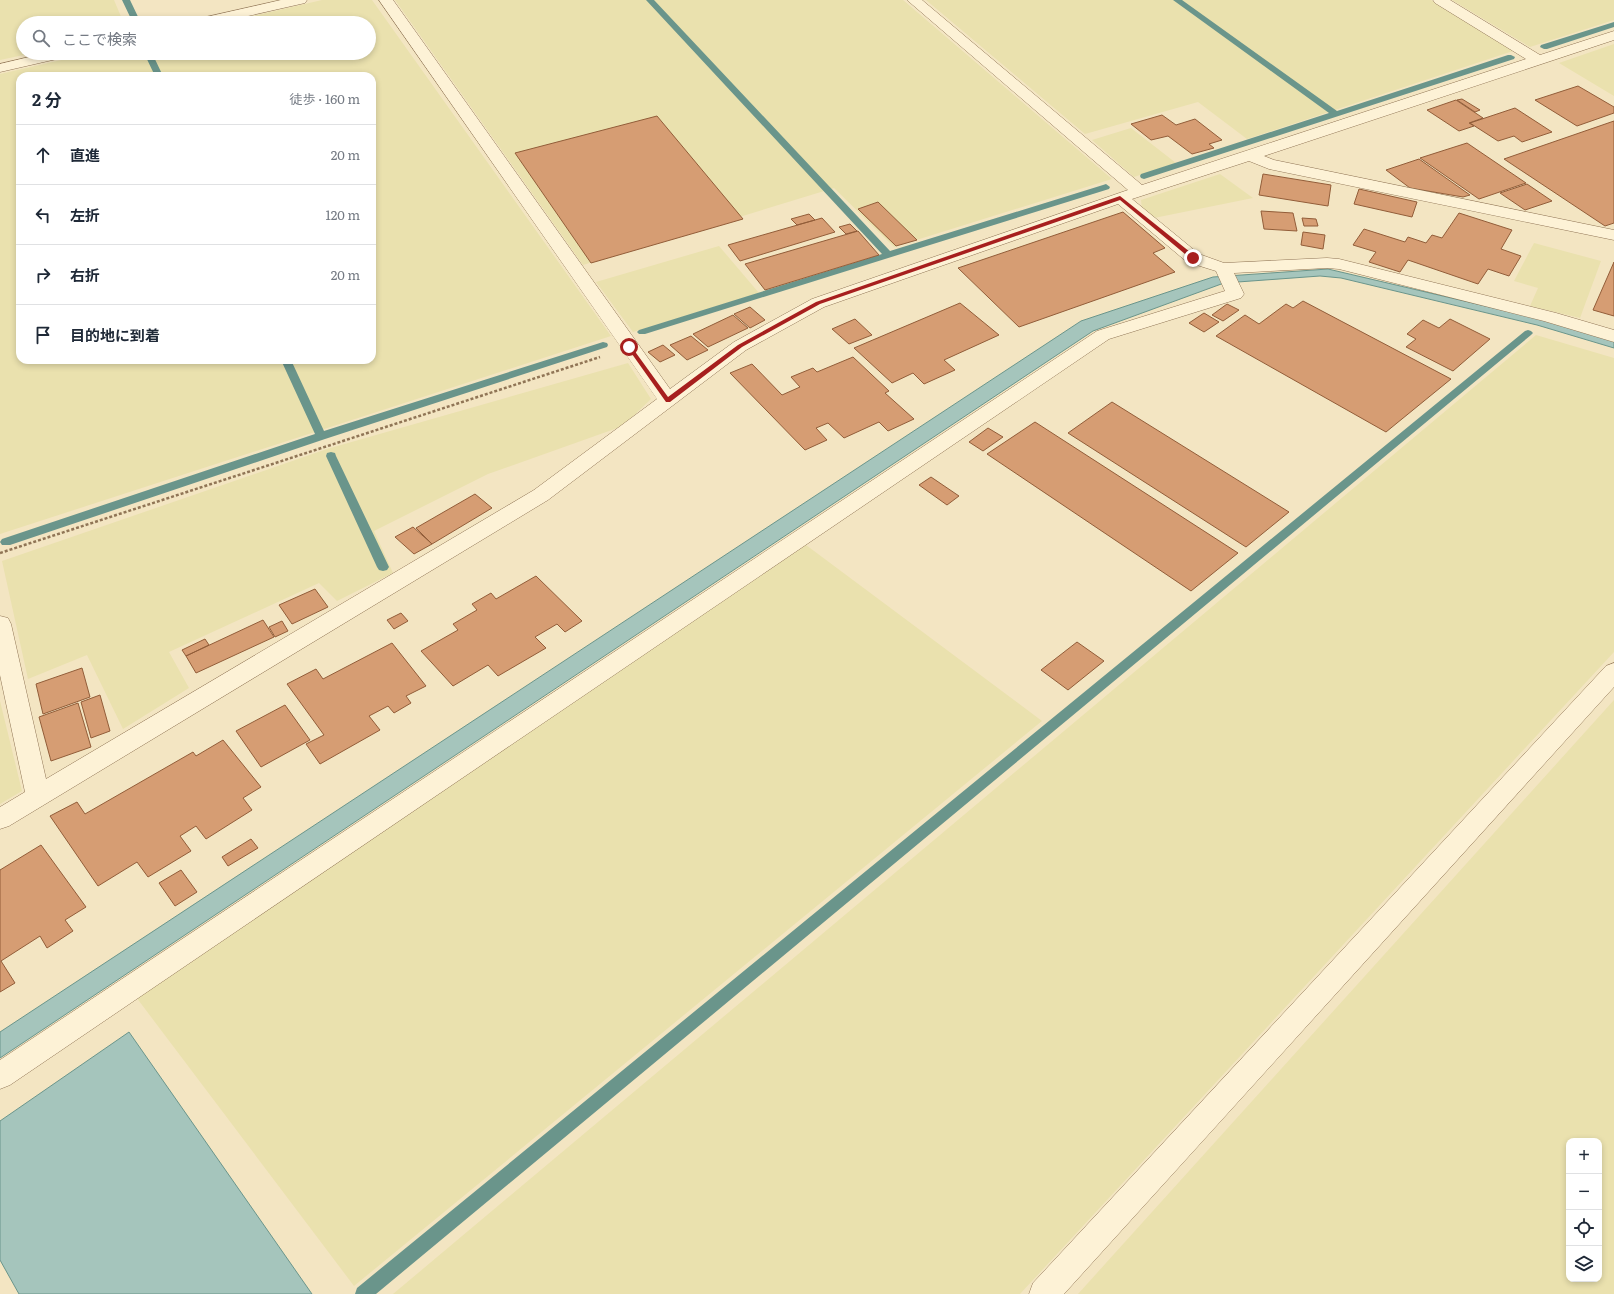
<!DOCTYPE html>
<html lang="ja">
<meta charset="utf-8">
<style>
body{margin:0;font-family:Literata,"Noto Sans JP",serif;background:#f2f2f3;color:#1f2937}
.controls{position:absolute;right:12px;bottom:12px;display:grid;overflow:hidden;border-radius:8px;box-shadow:0 2px 6px #0003}
.controls button{width:36px;height:36px;display:grid;place-items:center;padding:0;border:0;border-bottom:1px solid #e0e1e3;background:#fff;color:#1f2937;font:20px sans-serif}
.stop{position:absolute;width:12px;height:12px;margin:-9px;border:3px solid #a71f1e;border-radius:50%;background:#fff}
.stop.end{background:#a71f1e;border-color:#fff;box-shadow:0 1px 4px #0008}
.list{margin:0;padding:0;list-style:none}
h2{display:flex;justify-content:space-between;align-items:center;height:52px;margin:0;padding:0 16px;font-size:17px}
h2 small{font-size:13px;font-weight:400;color:#747a83}
.list li{display:grid;grid-template-columns:26px 1fr auto;gap:12px;align-items:center;box-sizing:border-box;height:60px;padding:0 16px;border-top:1px solid #e0e1e3}
.list b{display:block;font-size:15px;white-space:nowrap}
.list em{font-size:13px;font-style:normal;color:#747a83}
.icon{flex:none;width:22px;height:22px;fill:none;stroke:currentColor;stroke-width:2;stroke-linecap:round;stroke-linejoin:round}
.map{position:relative;flex:none;width:1614px;height:1294px;overflow:hidden}
.search{position:absolute;background:#fff;box-shadow:0 2px 6px #0003;left:16px;top:16px;width:360px;height:44px;display:flex;align-items:center;gap:10px;box-sizing:border-box;padding:0 14px;border-radius:22px;color:#747a83;font-size:15px}
.panel{position:absolute;background:#fff;box-shadow:0 2px 6px #0003;left:16px;top:72px;width:360px;height:292px;border-radius:12px}
.map>svg:first-child{display:block}
</style>
<div class="map">
<svg width="1614" height="1294" viewBox="0 0 1614 1294">
<rect width="100%" height="100%" fill="#f3e5c2"/>
<!-- farmland -->
<path fill="#eae1ae" fill-rule="evenodd" d="M0,0H114L122,19L109,23H23V53H33L0,60Z
M322,0H372L611,336L0,534V74L92,53H369V23H222ZM20,76H372V360H20Z
M395,0H903L1112,179L894,247L834,188L583,265Z
M926,0H1431L1513,51L1247,139L1198,102L1085,134Z
M1452,0H1614V20L1530,47Z
M1614,44V96L1559,63Z
M1131,128L1176,163L1134,177L1092,140Z
M1220,174L1253,198L1154,218L1142,209L1141,200Z
M1534,243L1601,261L1580,318L1530,306L1538,288L1514,281Z
M719,246L759,293L633,332L596,282Z
M1536,335L1614,358V652L1020,1294H393Z
M628,363L651,399L623,426L488,474L374,531L393,573L337,601L319,583L169,652L189,688L123,729L87,655L28,679L2,561L327,449Z
M806,545L1042,721L354,1286L136,997Z
M1614,700V1294H1078ZM1569,1141H1599V1279H1569Z
M0,701L22,791L0,804Z"/>
<!-- water -->
<path fill="#a5c5bc" stroke="#6a958b" d="M1328,269L1549,321L1614,340V348L1537,325L1341,278L1320,276L1224,283L1093,331L0,1058V1032L1081,321L1213,277Z
M129,1032L312,1294H19L0,1260V1121Z"/>
<g fill="none" stroke-linecap="round" stroke-linejoin="round">
<!-- stream -->
<path fill="#6a958b" fill-rule="evenodd" d="M122,0H130L141,23H133Z
M646,0H654L890,251L1103,185L1106,184L1110,187L1109,189L645,334H639L637,332L639,330L882,254Z
M1173,0H1182L1337,111L1508,55H1511L1515,57L1514,59L1144,179L1141,178L1140,176L1141,174L1329,113Z
M1614,22V27L1547,49H1544L1540,47L1541,45Z
M144,53H152L163,76H155Z
M1528,330L1531,331L1533,333L1531,335L376,1294H355L357,1288L1525,331Z
M603,342L607,343L608,345L607,347L325,439L10,545H2L0,542L2,539L315,434L281,360H291L324,431Z
M331,452L335,453L336,456L389,567L387,570L383,571L379,570L377,567L326,456L327,453Z"/>
</g>
<!-- building -->
<path fill="#d69d73" stroke="#925d39" d="M1578,86L1614,107V113L1577,126L1535,100Z
M1462,99L1480,110L1475,112L1457,100Z
M1456,100L1483,118L1469,123L1474,126L1459,131L1427,110Z
M1515,108L1552,132L1522,142L1514,136L1498,141L1470,123Z
M1162,115L1176,125L1195,119L1222,140L1209,144L1214,148L1192,154L1168,136L1151,140L1131,124Z
M657,116L743,219L591,263L515,153Z
M1614,121V223L1605,226L1504,159Z
M1467,143L1526,183L1479,199L1420,158Z
M1419,159L1470,195L1463,197L1410,188L1386,170Z
M1263,174L1331,185L1328,206L1259,195Z
M1527,184L1552,201L1525,210L1500,193Z
M1359,189L1417,202L1412,217L1354,204Z
M878,202L917,240L896,246L858,209Z
M1261,211L1293,213L1297,231L1264,229Z
M1123,212L1165,248L1153,253L1175,272L1019,327L958,268Z
M1459,213L1512,230L1501,249L1521,256L1509,276L1488,269L1478,284L1408,260L1400,272L1369,262L1376,252L1353,245L1364,229L1405,242L1408,237L1426,243L1432,235L1442,238Z
M809,214L815,220L797,225L791,219Z
M822,218L835,232L740,261L728,245Z
M1302,218L1316,219L1318,226H1304Z
M850,224L857,231L846,234L839,227Z
M858,231L879,255L765,290L745,264Z
M1303,232L1325,235L1323,249L1301,245Z
M1614,262V316L1593,310Z
M1303,301L1451,379L1386,432L1216,336L1245,315L1259,324L1286,304L1293,308Z
M960,303L999,335L944,360L955,370L924,384L913,373L892,383L854,348Z
M1227,304L1239,310L1223,321L1212,315Z
M750,307L765,320L750,328L734,314Z
M1204,313L1219,322L1204,332L1189,323Z
M733,315L748,328L708,347L693,334Z
M855,319L872,335L849,344L832,329Z
M1450,319L1490,339L1453,371L1406,347L1416,339L1407,334L1423,320L1439,328Z
M691,336L708,350L687,360L670,345Z
M663,345L675,355L660,362L648,352Z
M853,357L889,391L885,393L914,419L888,431L879,422L844,438L828,423L816,428L827,440L805,450L730,373L752,364L782,395L800,387L791,377L813,368L817,372Z
M1112,402L1289,512L1246,547L1068,433Z
M1035,422L1238,553L1191,591L987,454Z
M988,428L1003,437L983,451L969,442Z
M931,477L959,496L947,505L919,485Z
M475,494L492,508L432,544L416,528Z
M413,527L432,544L414,554L395,537Z
M536,576L582,621L565,632L557,624L535,637L546,648L498,676L488,665L453,686L421,651L458,630L453,624L477,610L472,604L491,593L496,599Z
M315,589L328,607L292,624L279,605Z
M401,613L408,621L394,629L387,620Z
M263,620L274,637L196,673L186,656Z
M282,621L288,631L275,637L269,627Z
M205,639L209,645L186,656L182,650Z
M1077,642L1104,661L1068,690L1041,670Z
M392,643L426,686L406,696L411,703L394,713L388,706L369,716L380,730L320,764L306,744L324,735L287,684L316,669L323,679Z
M82,668L90,697L43,714L36,684Z
M100,695L110,731L91,738L81,702Z
M78,703L91,747L51,761L39,717Z
M285,705L310,740L261,767L236,731Z
M223,740L261,787L243,798L252,810L206,839L196,826L180,836L191,851L148,877L137,862L98,886L50,816L77,802L85,814L193,752L196,756Z
M251,839L258,848L228,866L222,857Z
M41,845L86,907L65,920L73,931L47,948L40,936L1,961L15,983L0,992V870Z
M181,870L197,892L175,906L159,883Z"/>
<g fill="none" stroke-linecap="round" stroke-linejoin="round">
<defs>
<path id="street" d="M281,0H307L305,3L217,23H191L193,20Z
M379,0H393L670,389L734,342L812,299L1128,190L907,0H922L1142,185L1526,59L1435,3L1433,0H1450L1540,55L1614,31V40L1264,156L1274,160L1614,230V240L1269,169L1249,161L1132,199L1199,254L1224,263L1327,258L1339,259L1556,313L1614,330V342L1544,321L1339,269L1327,268L1234,273L1244,294L1241,298L1109,339L10,1085L0,1089V1060L1097,331L1225,291L1216,271L1187,262L1118,204L824,307L746,350L548,500L9,826L0,829V807L25,792L0,675V616L8,618L11,624L46,779L534,490L657,399Z
M46,53H72L70,56L0,72V64Z
M1614,663V687L1064,1294H1029L1033,1283L1606,666Z"/>
</defs>
<!-- street casing -->
<use href="#street" stroke="#907556" stroke-width="1"/>
<!-- path -->
<path stroke="#907556" stroke-width="2.5" stroke-dasharray="3 2" stroke-linecap="butt" d="M0,553L600,357"/>
<!-- street -->
<use href="#street" fill="#fdf2d6" fill-rule="evenodd"/>
</g>
<!-- route -->
<path fill="#a71f1e" d="M1120,196L1195,256V259H1191L1120,200L820,304L742,347L670,402H666L627,347L631,346L668,397L738,345L816,302Z"/>
</svg>
<div class="controls">
<button>+</button>
<button>−</button>
<button><svg class="icon" aria-label="locate" viewBox="0 0 24 24"><circle cx="12" cy="12" r="6"/><path d="M12 2v4M12 18v4M2 12h4M18 12h4"/></svg></button>
<button><svg class="icon" aria-label="layers" viewBox="0 0 24 24"><path d="M12 4l9 5-9 5-9-5zM3 14l9 5 9-5"/></svg></button>
</div>
<div class="stop" style="left:629px;top:347px"></div>
<div class="stop end" style="left:1193px;top:258px"></div>
<div class="search"><svg class="icon" aria-label="search" viewBox="0 0 24 24"><circle cx="10" cy="10" r="6"/><path d="M15 15l6 6"/></svg>ここで検索</div>
<section class="panel">
<h2>2 分<small>徒歩 · 160 m</small></h2>
<ul class="list">
<li><svg class="icon" aria-label="ahead" viewBox="0 0 24 24"><path d="M12 20V5M6 11l6-6 6 6"/></svg><div><b>直進</b></div><em>20 m</em></li>
<li><svg class="icon" aria-label="left" viewBox="0 0 24 24"><path d="M17 20v-9H6M10 6l-5 5 5 5"/></svg><div><b>左折</b></div><em>120 m</em></li>
<li><svg class="icon" aria-label="right" viewBox="0 0 24 24"><path d="M7 20v-9h11M14 6l5 5-5 5"/></svg><div><b>右折</b></div><em>20 m</em></li>
<li><svg class="icon" aria-label="arrive" viewBox="0 0 24 24"><path d="M6 21V4h12l-3 4 3 4H6"/></svg><div><b>目的地に到着</b></div></li>
</ul>
</section>
</div>
